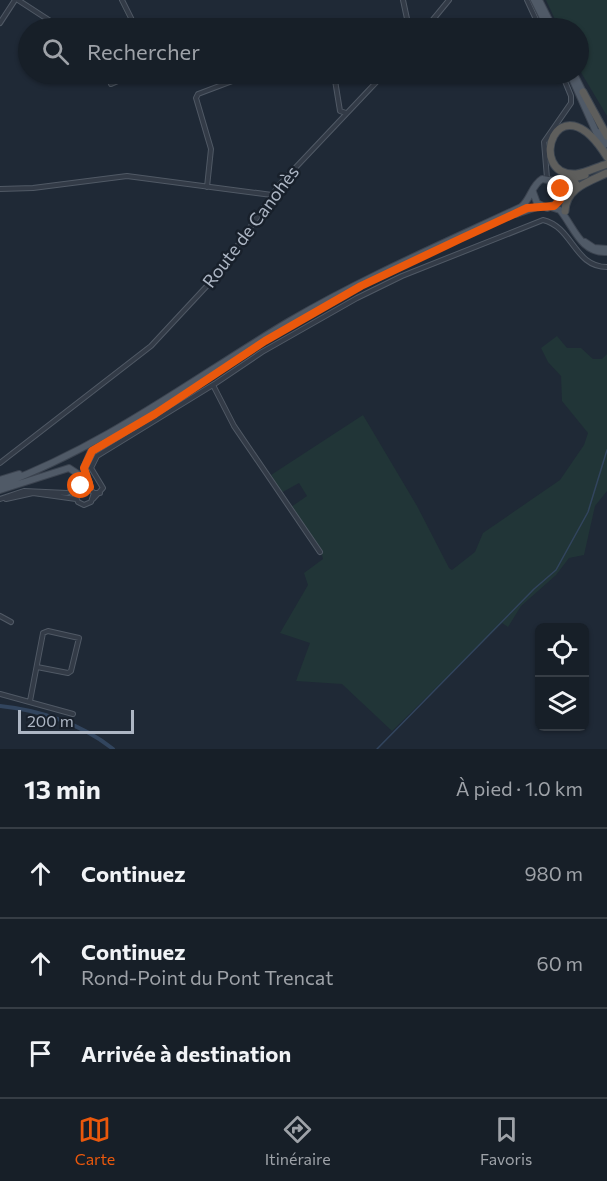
<!DOCTYPE html>
<html lang="fr">
<meta charset="utf-8">
<style>
body{margin:0;font-family:Commissioner,sans-serif;background:#202730;color:#f1f3f6}
.controls{position:absolute;right:18px;bottom:18px;display:grid;overflow:hidden;border-radius:9px;box-shadow:0 2px 4px #0004}
.controls button{width:54px;height:54px;display:grid;place-items:center;padding:0;border:0;border-bottom:2px solid #363d45;background:#171f28;color:#f1f3f6;font:30px sans-serif}
.scale{position:absolute;left:18px;bottom:15px;width:116px;box-sizing:border-box;padding-left:6px;border:3px solid #adb6c4;border-top:0;font-size:16px;line-height:21px;white-space:nowrap;color:#adb6c4;-webkit-text-stroke:4px #18202b;paint-order:stroke}
.stop{position:absolute;width:18px;height:18px;margin:-14px;border:4px solid #ea580c;border-radius:50%;background:#fff}
.stop.end{background:#ea580c;border-color:#fff;box-shadow:0 2px 6px #0008}
.list{margin:0;padding:0;list-style:none}
h2{display:flex;justify-content:space-between;align-items:center;height:78px;margin:0;padding:0 24px;font-size:26px}
h2 small{font-size:20px;font-weight:400;color:#9ea2a8}
.list li{display:grid;grid-template-columns:39px 1fr auto;gap:18px;align-items:center;box-sizing:border-box;height:90px;padding:0 24px;border-top:2px solid #363d45}
.list b{display:block;font-size:22px;white-space:nowrap}
.list p{margin:0;font-size:20px;white-space:nowrap;color:#9ea2a8}
.list em{font-size:20px;font-style:normal;color:#9ea2a8}
.icon{flex:none;width:33px;height:33px;fill:none;stroke:currentColor;stroke-width:2;stroke-linecap:round;stroke-linejoin:round}
.map{position:relative;flex:none;width:607px;height:749px;overflow:hidden}
.search{position:absolute;background:#171f28;box-shadow:0 2px 4px #0004;left:18px;right:18px;top:18px;height:66px;display:flex;align-items:center;gap:15px;box-sizing:border-box;padding:0 21px;border-radius:33px;color:#9ea2a8;font-size:22px}
.sheet{height:348px;background:#171f28}
nav{display:flex;justify-content:space-around;align-items:center;box-sizing:border-box;height:84px;border-top:2px solid #363d45;background:#171f28;font-size:16px;color:#9ea2a8}
nav a{display:grid;justify-items:center;gap:3px}
nav .on{color:#ea580c}
.map>svg:first-child{display:block}
</style>
<div class="map">
<svg width="607" height="749" viewBox="0 0 607 749">
<rect width="100%" height="100%" fill="#1f2936"/>
<!-- green -->
<path fill="#213537" d="M546,0H607V116L579,69L578,28H559Z
M557,336L567,348H581L593,359H602L607,354V491L595,506L584,555L569,558L556,575L521,606L508,627L502,623L392,731L342,684L296,681L310,643L280,633L308,585L304,573L323,559L321,551L291,507L307,496L299,483L281,493L271,475L363,415L417,506L449,568L452,570L475,552L483,533L560,480L584,445L588,433L562,401L561,376L548,362L541,348Z"/>
<g fill="none" stroke-linecap="round" stroke-linejoin="round">
<!-- stream -->
<path stroke="#32455e" stroke-width="1.5" d="M377,749L534,589L556,570L588,512L607,450"/>
<!-- canal -->
<path stroke="#32455e" stroke-width="4" d="M0,706C39,710 82,724 113,749"/>
<defs>
<path id="minor" d="M18,0L61,28
M122,0L136,28
M403,0L409,28
M527,0L540,28
M0,23L15,0
M426,28L449,0
M224,74L228,82
M334,74L340,111L346,113
M111,84L134,74
M547,178L544,142L571,103V96L562,74
M207,187L211,149L196,98L198,94L251,74
M0,189L33,188L127,176L272,195
M213,385L234,426L320,552
M0,463L151,346L218,274L280,184L384,74
M94,493L91,502L84,505L78,502L75,495L78,488L85,485L94,493H100
M0,499L24,491L67,493L77,489
M6,499L33,493L76,499
M93,499L103,488L91,468L97,456L216,383L262,352L357,298L402,276L543,220C573,227 574,267 607,267
M0,616L11,622
M0,694L73,714
M30,701L43,633L48,631L79,638L71,671L68,673L37,667"/>
<path id="primary" d="M534,0L548,28
M539,0L553,28
M570,74L605,152
M574,74L584,94
M601,131L607,144
M551,207L560,210C574,227 581,254 607,252
M516,214L540,206
M585,242L594,248L607,249
M0,480L19,474
M0,485C107,445 191,380 288,322C363,278 442,244 521,207C531,199 531,186 542,179L555,181L562,193L558,203L547,208L537,203L533,192
M90,487L84,468L91,451L166,405
M0,490L69,468L78,474V488"/>
<path id="trunk" d="M583,92L607,136
M607,157C557,76 525,177 576,174C586,173 597,167 607,164
M558,183L585,175
M562,196L576,184
M565,211C566,188 588,182 607,173"/>
</defs>
<!-- minor casing -->
<use href="#minor" stroke="#505965" stroke-width="6"/>
<!-- primary casing -->
<use href="#primary" stroke="#3c4450" stroke-width="8"/>
<!-- trunk casing -->
<use href="#trunk" stroke="#3d4651" stroke-width="9"/>
<!-- minor -->
<use href="#minor" stroke="#333b47" stroke-width="4"/>
<!-- primary -->
<use href="#primary" stroke="#505a67" stroke-width="6"/>
<!-- trunk -->
<use href="#trunk" stroke="#5e5e5c" stroke-width="7"/>
</g>
<g fill="none" stroke-linecap="round" stroke-linejoin="round">
<!-- route -->
<path stroke="#ea580c" stroke-width="8" d="M81,486L90,487L84,468L92,451L155,414L265,341L361,286L460,239L527,208L554,206L560,200L561,189"/>
</g>
<g text-anchor="middle" stroke-width="5" stroke-linejoin="round" paint-order="stroke">
<!-- street labels -->
<g font-size="18" fill="#adb6c4" stroke="#18202b">
<text transform="translate(251 227) rotate(-53)" y="6">Route de Canohès</text>
</g>
</g>
</svg>
<div class="controls">
<button><svg class="icon" aria-label="locate" viewBox="0 0 24 24"><circle cx="12" cy="12" r="6"/><path d="M12 2v4M12 18v4M2 12h4M18 12h4"/></svg></button>
<button><svg class="icon" aria-label="layers" viewBox="0 0 24 24"><path d="M12 4l9 5-9 5-9-5zM3 14l9 5 9-5"/></svg></button>
</div>
<div class="scale">200 m</div>
<div class="stop" style="left:81px;top:486px"></div>
<div class="stop end" style="left:561px;top:189px"></div>
<div class="search"><svg class="icon" aria-label="search" viewBox="0 0 24 24"><circle cx="10" cy="10" r="6"/><path d="M15 15l6 6"/></svg>Rechercher</div>
</div>
<section class="sheet">
<h2>13 min<small>À pied · 1.0 km</small></h2>
<ul class="list">
<li><svg class="icon" aria-label="ahead" viewBox="0 0 24 24"><path d="M12 20V5M6 11l6-6 6 6"/></svg><div><b>Continuez</b></div><em>980 m</em></li>
<li><svg class="icon" aria-label="ahead" viewBox="0 0 24 24"><path d="M12 20V5M6 11l6-6 6 6"/></svg><div><b>Continuez</b><p>Rond-Point du Pont Trencat</p></div><em>60 m</em></li>
<li><svg class="icon" aria-label="arrive" viewBox="0 0 24 24"><path d="M6 21V4h12l-3 4 3 4H6"/></svg><div><b>Arrivée à destination</b></div></li>
</ul>
</section>
<nav>
<a class="on"><svg class="icon" aria-label="map" viewBox="0 0 24 24"><path d="M3 6l6-2 6 2 6-2v14l-6 2-6-2-6 2zM9 4v14M15 6v14"/></svg>Carte</a>
<a><svg class="icon" aria-label="directions" viewBox="0 0 24 24"><path d="M12 3l9 9-9 9-9-9zM9 14v-3h6M13 9l2 2-2 2"/></svg>Itinéraire</a>
<a><svg class="icon" aria-label="saved" viewBox="0 0 24 24"><path d="M7 4h10v16l-5-4-5 4z"/></svg>Favoris</a>
</nav>
